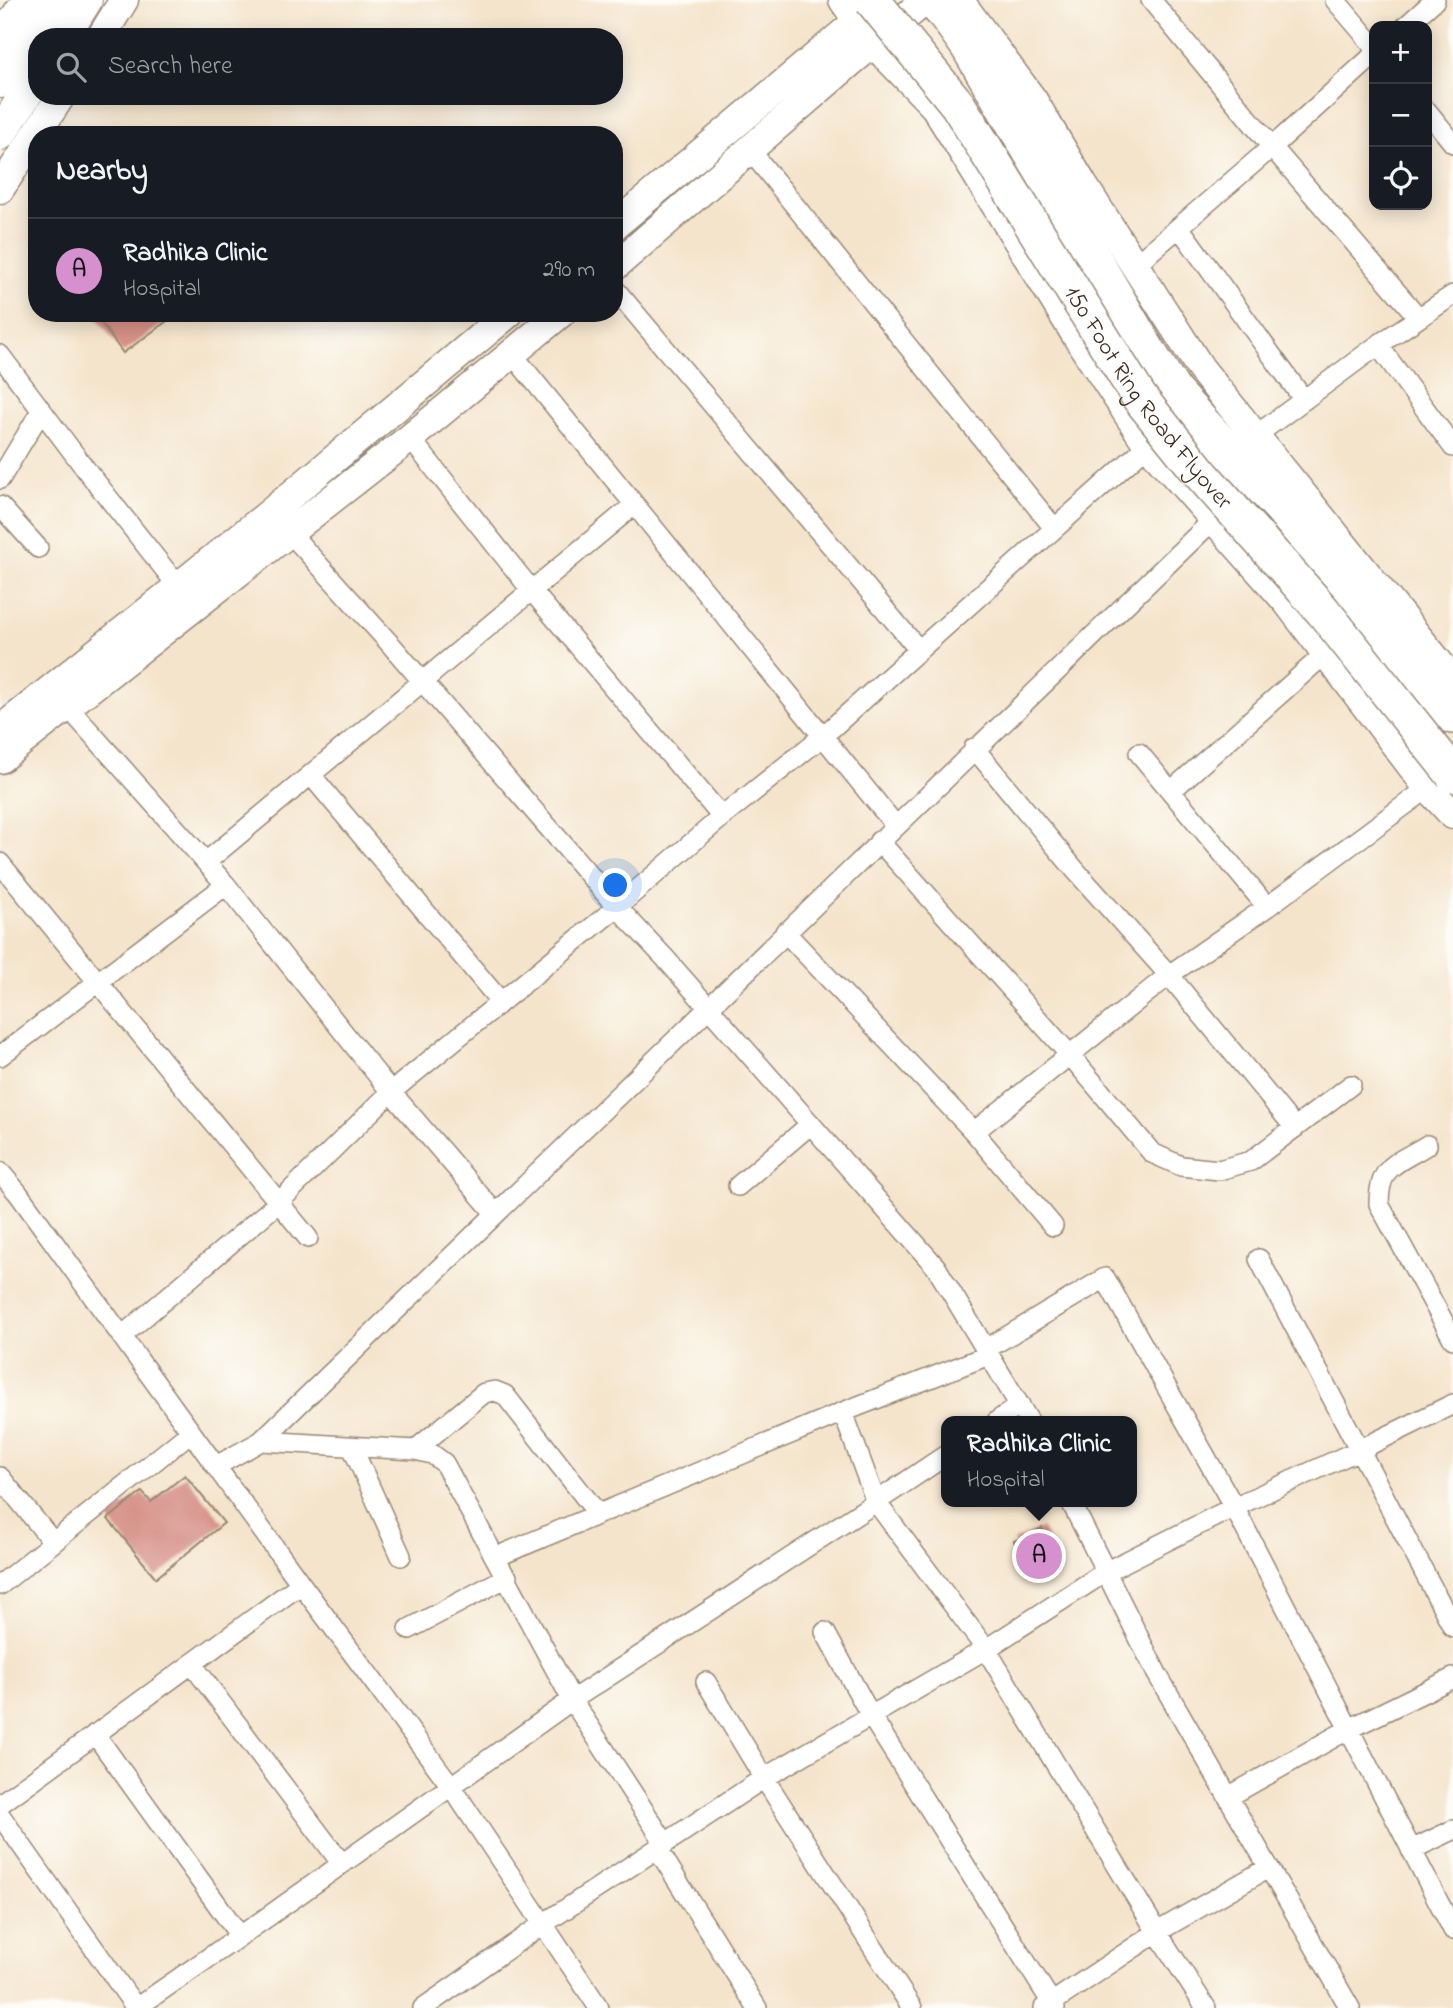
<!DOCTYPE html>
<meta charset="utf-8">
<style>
body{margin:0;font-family:"Indie Flower",sans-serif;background:#20242c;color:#f1f3f6}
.controls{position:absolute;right:21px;top:21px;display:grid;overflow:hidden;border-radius:14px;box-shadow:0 4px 18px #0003}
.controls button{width:63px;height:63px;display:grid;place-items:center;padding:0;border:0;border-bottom:2px solid #363941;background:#171b24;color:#f1f3f6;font:35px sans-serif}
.you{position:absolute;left:616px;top:886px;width:24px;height:24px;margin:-18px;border:5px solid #fff;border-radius:50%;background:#1a73e8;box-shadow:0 0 0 10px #1a73e833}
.badge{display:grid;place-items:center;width:46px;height:46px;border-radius:50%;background:#d690ce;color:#111;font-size:23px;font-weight:700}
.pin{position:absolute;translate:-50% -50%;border:4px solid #fff;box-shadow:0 2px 7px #0006}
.popup{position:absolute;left:941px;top:1416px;width:196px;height:91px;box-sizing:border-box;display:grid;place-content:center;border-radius:14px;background:#171b24;filter:drop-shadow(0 2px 5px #0005);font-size:23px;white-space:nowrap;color:#9ea1a6}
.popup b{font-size:26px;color:#f1f3f6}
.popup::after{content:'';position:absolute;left:50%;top:100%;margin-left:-14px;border:14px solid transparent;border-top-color:#171b24}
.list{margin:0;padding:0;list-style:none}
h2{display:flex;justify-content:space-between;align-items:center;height:91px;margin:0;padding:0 28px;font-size:30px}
h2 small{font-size:23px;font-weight:400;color:#9ea1a6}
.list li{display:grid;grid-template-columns:46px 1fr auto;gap:21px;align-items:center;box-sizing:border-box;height:105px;padding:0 28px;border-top:2px solid #363941}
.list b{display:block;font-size:26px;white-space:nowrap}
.list p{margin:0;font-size:23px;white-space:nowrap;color:#9ea1a6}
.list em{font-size:23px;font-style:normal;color:#9ea1a6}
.icon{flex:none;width:38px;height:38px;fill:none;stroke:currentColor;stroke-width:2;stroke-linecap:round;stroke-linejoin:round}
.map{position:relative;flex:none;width:1453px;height:2008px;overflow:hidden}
.search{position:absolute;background:#171b24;box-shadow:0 4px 18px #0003;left:28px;top:28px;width:595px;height:77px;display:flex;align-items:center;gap:18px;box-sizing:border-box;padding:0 24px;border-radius:28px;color:#9ea1a6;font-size:26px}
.panel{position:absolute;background:#171b24;box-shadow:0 4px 18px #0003;left:28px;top:126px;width:595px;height:196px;border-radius:28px}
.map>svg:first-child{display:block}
</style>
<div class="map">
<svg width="1453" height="2008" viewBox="0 0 1453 2008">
<rect width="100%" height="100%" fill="#fdfcf7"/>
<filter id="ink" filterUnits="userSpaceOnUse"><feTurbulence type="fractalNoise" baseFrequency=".0143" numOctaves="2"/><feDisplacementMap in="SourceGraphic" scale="14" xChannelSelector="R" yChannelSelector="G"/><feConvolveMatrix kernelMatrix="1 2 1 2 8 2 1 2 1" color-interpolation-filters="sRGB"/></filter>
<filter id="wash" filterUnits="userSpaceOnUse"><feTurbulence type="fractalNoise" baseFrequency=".00686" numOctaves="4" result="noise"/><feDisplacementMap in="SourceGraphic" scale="28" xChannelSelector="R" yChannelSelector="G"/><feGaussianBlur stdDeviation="1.57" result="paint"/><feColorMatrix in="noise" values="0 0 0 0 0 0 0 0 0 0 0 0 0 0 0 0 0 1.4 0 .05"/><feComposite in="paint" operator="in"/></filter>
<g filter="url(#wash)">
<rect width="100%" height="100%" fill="#f4e4cb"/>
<g id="blocks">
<!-- building -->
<path fill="#d69087" d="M94,313H178L123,353Z
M185,1475L224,1523L156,1578L108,1519L142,1492L151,1502Z
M1042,1528L1056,1559L1028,1572L1014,1541Z"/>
</g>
</g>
<g filter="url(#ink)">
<use href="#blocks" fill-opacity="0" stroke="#988774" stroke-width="2"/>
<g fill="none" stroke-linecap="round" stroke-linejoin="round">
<defs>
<path id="street" d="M1335,0L1374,46
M1406,26L1435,0
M1374,55L1272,147L1418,317
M1427,111L1453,143
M750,150L1054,528
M1179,227L1304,400
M1135,265L1272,147L1151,0
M614,288L919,650
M1378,345L1453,447
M0,355L84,467L177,585
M513,355L895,825
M1255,436L1378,345L1453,295
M410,438L532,591L722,817
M0,479L41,411
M0,506L38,548
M281,523L392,646L617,907L665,958L936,1267L1029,1421
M68,707L226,885L391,1092L495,1213
M1139,753L1267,907
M311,775L500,1001
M1171,791L1326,653
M879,841L1070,1055L1152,1153L1181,1166L1219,1170L1251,1161L1351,1085
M206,862L634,505
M0,863L308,1238
M785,932L974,1132L1169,975L1076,871L974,748
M0,1056L226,885
M1295,1128L1169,975L1267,907L1428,788
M974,1132L1053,1226
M1427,1145C1397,1164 1379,1164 1379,1204L1453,1339
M0,1172L18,1193L301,1584L451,1786L599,2008
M738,1186L811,1124
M1259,1259L1453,1627
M122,1336L279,1202L391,1092L617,907L722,817L823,736L1148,445
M986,1349L1105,1278L1234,1507L1453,1930
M843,1412L989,1355
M997,1421L1020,1405
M261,1441L1213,520
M352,1447L401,1556
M415,1450L484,1393L495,1391L505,1395L598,1514
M946,1455L876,1502L986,1649L1157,1932L1206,2008
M216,1466L261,1441L415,1450L432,1454L444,1463L572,1700L665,1843
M0,1477L53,1542
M1071,1502L1157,1674L1350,2008
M0,1585L191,1432
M409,1629L507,1577
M825,1632L871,1716L1055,2008
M192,1664L342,1864
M706,1682L764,1778L912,2008
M95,1734L240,1936
M1228,1797L1347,1730L1453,1678
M0,1804L301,1584
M0,1815L136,2008
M657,1848L757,2008
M1411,1850L1453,1830
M136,2008L266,1918L572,1700L876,1502L843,1412L496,1557
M423,2008L543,1924L764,1778L986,1649L1107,1571L1234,1507L1359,1450L1453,1404
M1044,2008L1157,1932L1268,1868"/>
<path id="secondary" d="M843,0L873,43L935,107L1077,337L1148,445L1287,602L1428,788L1453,815
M959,0L1033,100L1082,183L1201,369L1453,680
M101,37L124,0
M0,40L26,0
M0,189L61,96
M614,226L872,9
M614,267L852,61L926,0
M0,730L271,512L509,313
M0,759L410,438L561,313"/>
<path id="primary" d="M63,37L86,0
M0,82L54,0
M0,134L37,77"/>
<path id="highway" d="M931,0L945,14L968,46L1146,348L1174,392L1283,510L1453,716"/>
</defs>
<!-- street casing -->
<use href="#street" stroke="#988774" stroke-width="22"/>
<!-- secondary casing -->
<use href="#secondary" stroke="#988774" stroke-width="31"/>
<!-- primary casing -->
<use href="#primary" stroke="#988774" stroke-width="34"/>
<!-- highway casing -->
<use href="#highway" stroke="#988774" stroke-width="38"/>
<!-- street -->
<use href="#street" stroke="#fff" stroke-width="19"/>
<!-- secondary -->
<use href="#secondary" stroke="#fff" stroke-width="28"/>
<!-- primary -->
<use href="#primary" stroke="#fff" stroke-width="32"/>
<!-- highway -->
<use href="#highway" stroke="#fff" stroke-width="35"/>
<defs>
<g id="highway-bridge">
<path id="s1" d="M872,0L958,105L1139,397L1201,474L1323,611L1453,774"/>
</g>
</defs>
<!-- highway-bridge casing -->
<use href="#highway-bridge" stroke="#988774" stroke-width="38" stroke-linecap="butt"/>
<!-- highway-bridge -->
<use href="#highway-bridge" stroke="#fff" stroke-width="35"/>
</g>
</g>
<g text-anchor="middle" stroke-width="5" stroke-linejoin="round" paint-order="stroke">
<!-- street labels -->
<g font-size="24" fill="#3b2a1e" stroke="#fdfcf7">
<text dy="8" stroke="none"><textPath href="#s1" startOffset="485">150 Foot Ring Road Flyover</textPath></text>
</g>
</g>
</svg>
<div class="controls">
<button>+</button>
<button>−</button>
<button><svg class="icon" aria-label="locate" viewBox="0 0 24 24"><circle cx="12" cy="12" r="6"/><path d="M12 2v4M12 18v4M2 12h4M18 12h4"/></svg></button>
</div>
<div class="you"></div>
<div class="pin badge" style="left:1039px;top:1556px">A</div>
<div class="popup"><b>Radhika Clinic</b>Hospital</div>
<div class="search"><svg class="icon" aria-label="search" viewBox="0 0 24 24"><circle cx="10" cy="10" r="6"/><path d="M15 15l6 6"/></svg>Search here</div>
<section class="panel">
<h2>Nearby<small></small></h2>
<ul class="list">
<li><span class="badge">A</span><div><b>Radhika Clinic</b><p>Hospital</p></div><em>290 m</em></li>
</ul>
</section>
</div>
